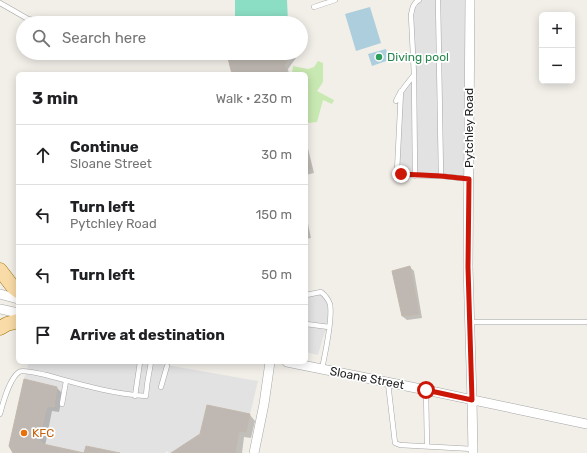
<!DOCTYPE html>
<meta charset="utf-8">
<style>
body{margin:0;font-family:Rubik,sans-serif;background:#f6f6f6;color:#202124}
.controls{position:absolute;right:12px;top:12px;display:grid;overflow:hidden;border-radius:6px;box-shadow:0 2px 10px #0003}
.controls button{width:36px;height:36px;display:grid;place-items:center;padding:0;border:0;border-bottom:1px solid #e0e0e0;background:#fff;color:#202124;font:20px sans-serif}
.stop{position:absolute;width:12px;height:12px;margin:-9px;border:3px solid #cc1708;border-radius:50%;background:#fff}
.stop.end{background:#cc1708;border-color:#fff;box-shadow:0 1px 4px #0008}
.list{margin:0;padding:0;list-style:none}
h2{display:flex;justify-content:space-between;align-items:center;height:52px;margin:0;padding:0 16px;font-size:17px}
h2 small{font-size:13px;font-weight:400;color:#757577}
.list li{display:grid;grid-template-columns:26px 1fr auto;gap:12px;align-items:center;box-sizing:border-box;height:60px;padding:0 16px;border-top:1px solid #e0e0e0}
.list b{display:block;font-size:15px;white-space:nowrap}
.list p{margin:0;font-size:13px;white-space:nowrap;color:#757577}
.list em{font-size:13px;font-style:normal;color:#757577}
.icon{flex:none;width:22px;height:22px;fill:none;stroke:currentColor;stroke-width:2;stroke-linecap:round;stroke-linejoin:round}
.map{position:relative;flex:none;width:587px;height:453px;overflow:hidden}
.search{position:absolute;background:#fff;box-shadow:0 2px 10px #0003;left:16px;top:16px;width:292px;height:44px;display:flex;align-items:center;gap:10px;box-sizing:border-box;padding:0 14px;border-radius:22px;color:#757577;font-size:15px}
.panel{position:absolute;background:#fff;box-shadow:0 2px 10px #0003;left:16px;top:72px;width:292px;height:292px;border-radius:6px}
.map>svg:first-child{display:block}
</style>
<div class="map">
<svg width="587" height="453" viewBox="0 0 587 453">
<rect width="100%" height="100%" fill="#f2efe9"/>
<!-- grass -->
<path fill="#c9e9b2" d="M318,61L323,63V82L317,91L334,100L332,104L323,100L317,122L308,123L306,124V74H292L293,66L308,69L314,67Z"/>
<!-- pitch -->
<path fill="#8bddc3" d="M235,0H287L288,23H235Z"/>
<!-- parking -->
<path fill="#e2e2e2" d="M424,0H470L469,179L397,171L398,96L414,75L411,15L416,1Z
M315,293L325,295L330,304L329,327L324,334L318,355L306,352V295Z
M29,362H150L258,381L250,414L207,405L200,434L171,453H169L167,451L165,453H120L86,446L84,453L43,444L39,440L47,406L54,407L57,387L24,379Z"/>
<!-- water -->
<path fill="#accedd" d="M370,7L381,43L356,51L345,14Z
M386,49L389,60L372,66L368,54Z"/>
<!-- shadow -->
<path fill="#0003" d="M254,53H290L296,58L288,69L289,74H233Z
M306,140L314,173L306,175Z
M306,214L311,238L306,239Z
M410,267L414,271L422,318L407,320L402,316L393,272Z
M57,388L63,394L59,412L52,411L45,446L80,453H15Z
M250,415L255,421L251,438L244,437L242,453H173Z"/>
<!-- building -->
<path fill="#bfb8b2" stroke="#c3b8ac" d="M249,53H292L284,65L287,74H232L228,58Z
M306,151L311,169L306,170Z
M410,266L419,314L402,316L392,271Z
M24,379L57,387L54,407L47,406L39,440L43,444L84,453L86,446L120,453H13L9,446Z
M207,405L250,414L246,432L239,431L235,453H171L200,434Z"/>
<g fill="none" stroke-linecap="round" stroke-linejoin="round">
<defs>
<path id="service" d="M438,0L441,176
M0,3L28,19L43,22H51
M314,7L335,0
M414,75C407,84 400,91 396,101L401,91L397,171L401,175L441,176L469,179
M415,176L414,75L411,15C412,9 413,3 419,0
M306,295L321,292C325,295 328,299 330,304C333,320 325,353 322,369
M469,322H587
M306,324L329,327
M388,383L395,443L400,445L473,449
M161,387L167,366
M426,390L427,446
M135,396L140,362
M62,404L66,381
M0,414C3,403 9,379 19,372C23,369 40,374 46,375C79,384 112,394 146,396L147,385L151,362"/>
<path id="minor" d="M470,0L468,267L472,400L473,453
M0,294L18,299
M0,309L18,313
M287,362L426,390L587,424
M254,453L264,404L270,362"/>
<path id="primary" d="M0,270L13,287L18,291
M0,328L7,324L18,321"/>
</defs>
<!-- service casing -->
<use href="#service" stroke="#a6a6a6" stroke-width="5.5"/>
<!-- minor casing -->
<use href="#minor" stroke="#a6a6a6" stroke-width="10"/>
<!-- primary casing -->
<use href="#primary" stroke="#9a7406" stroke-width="15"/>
<!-- service -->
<use href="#service" stroke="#fff" stroke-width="4.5"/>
<!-- minor -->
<use href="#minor" stroke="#fff" stroke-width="9"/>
<!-- primary -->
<use href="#primary" stroke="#f9dba7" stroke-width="14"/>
</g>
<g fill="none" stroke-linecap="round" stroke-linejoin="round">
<!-- route -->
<path stroke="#cc1708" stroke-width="5" d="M401,174L441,176L469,179L468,267L472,400L426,390"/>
</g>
<!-- markers -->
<circle fill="#2e9e5b" stroke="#fff" stroke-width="1.5" cx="379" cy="57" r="4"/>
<circle fill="#e8710a" stroke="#fff" stroke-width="1.5" cx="24" cy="433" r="4"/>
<g text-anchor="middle" stroke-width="3.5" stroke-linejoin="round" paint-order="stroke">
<!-- leisure labels -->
<g font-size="12" fill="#27864d" stroke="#fff" text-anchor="start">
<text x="387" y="61">Diving pool</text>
</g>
<!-- street labels -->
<g font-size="12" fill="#222" stroke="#fff">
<text transform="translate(469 128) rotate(-90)" y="4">Pytchley Road</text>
<text transform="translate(367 378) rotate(11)" y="4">Sloane Street</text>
</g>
<!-- food labels -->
<g font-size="12" fill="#c56008" stroke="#fff" text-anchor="start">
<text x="32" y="437">KFC</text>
</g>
</g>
</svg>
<div class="controls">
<button>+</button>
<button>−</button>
</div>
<div class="stop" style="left:426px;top:390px"></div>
<div class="stop end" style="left:401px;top:174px"></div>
<div class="search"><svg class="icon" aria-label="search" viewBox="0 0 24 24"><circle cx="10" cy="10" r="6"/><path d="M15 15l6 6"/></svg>Search here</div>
<section class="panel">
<h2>3 min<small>Walk · 230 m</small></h2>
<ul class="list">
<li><svg class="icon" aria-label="ahead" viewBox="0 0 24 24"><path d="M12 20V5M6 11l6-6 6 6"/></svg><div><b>Continue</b><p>Sloane Street</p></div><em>30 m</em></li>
<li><svg class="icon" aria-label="left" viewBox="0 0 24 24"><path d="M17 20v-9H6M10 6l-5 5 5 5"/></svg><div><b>Turn left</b><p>Pytchley Road</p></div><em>150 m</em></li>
<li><svg class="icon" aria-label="left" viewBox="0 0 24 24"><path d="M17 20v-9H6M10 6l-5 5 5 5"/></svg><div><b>Turn left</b></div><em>50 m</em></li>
<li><svg class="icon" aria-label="arrive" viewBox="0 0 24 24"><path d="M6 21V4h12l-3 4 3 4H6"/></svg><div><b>Arrive at destination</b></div></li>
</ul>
</section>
</div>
